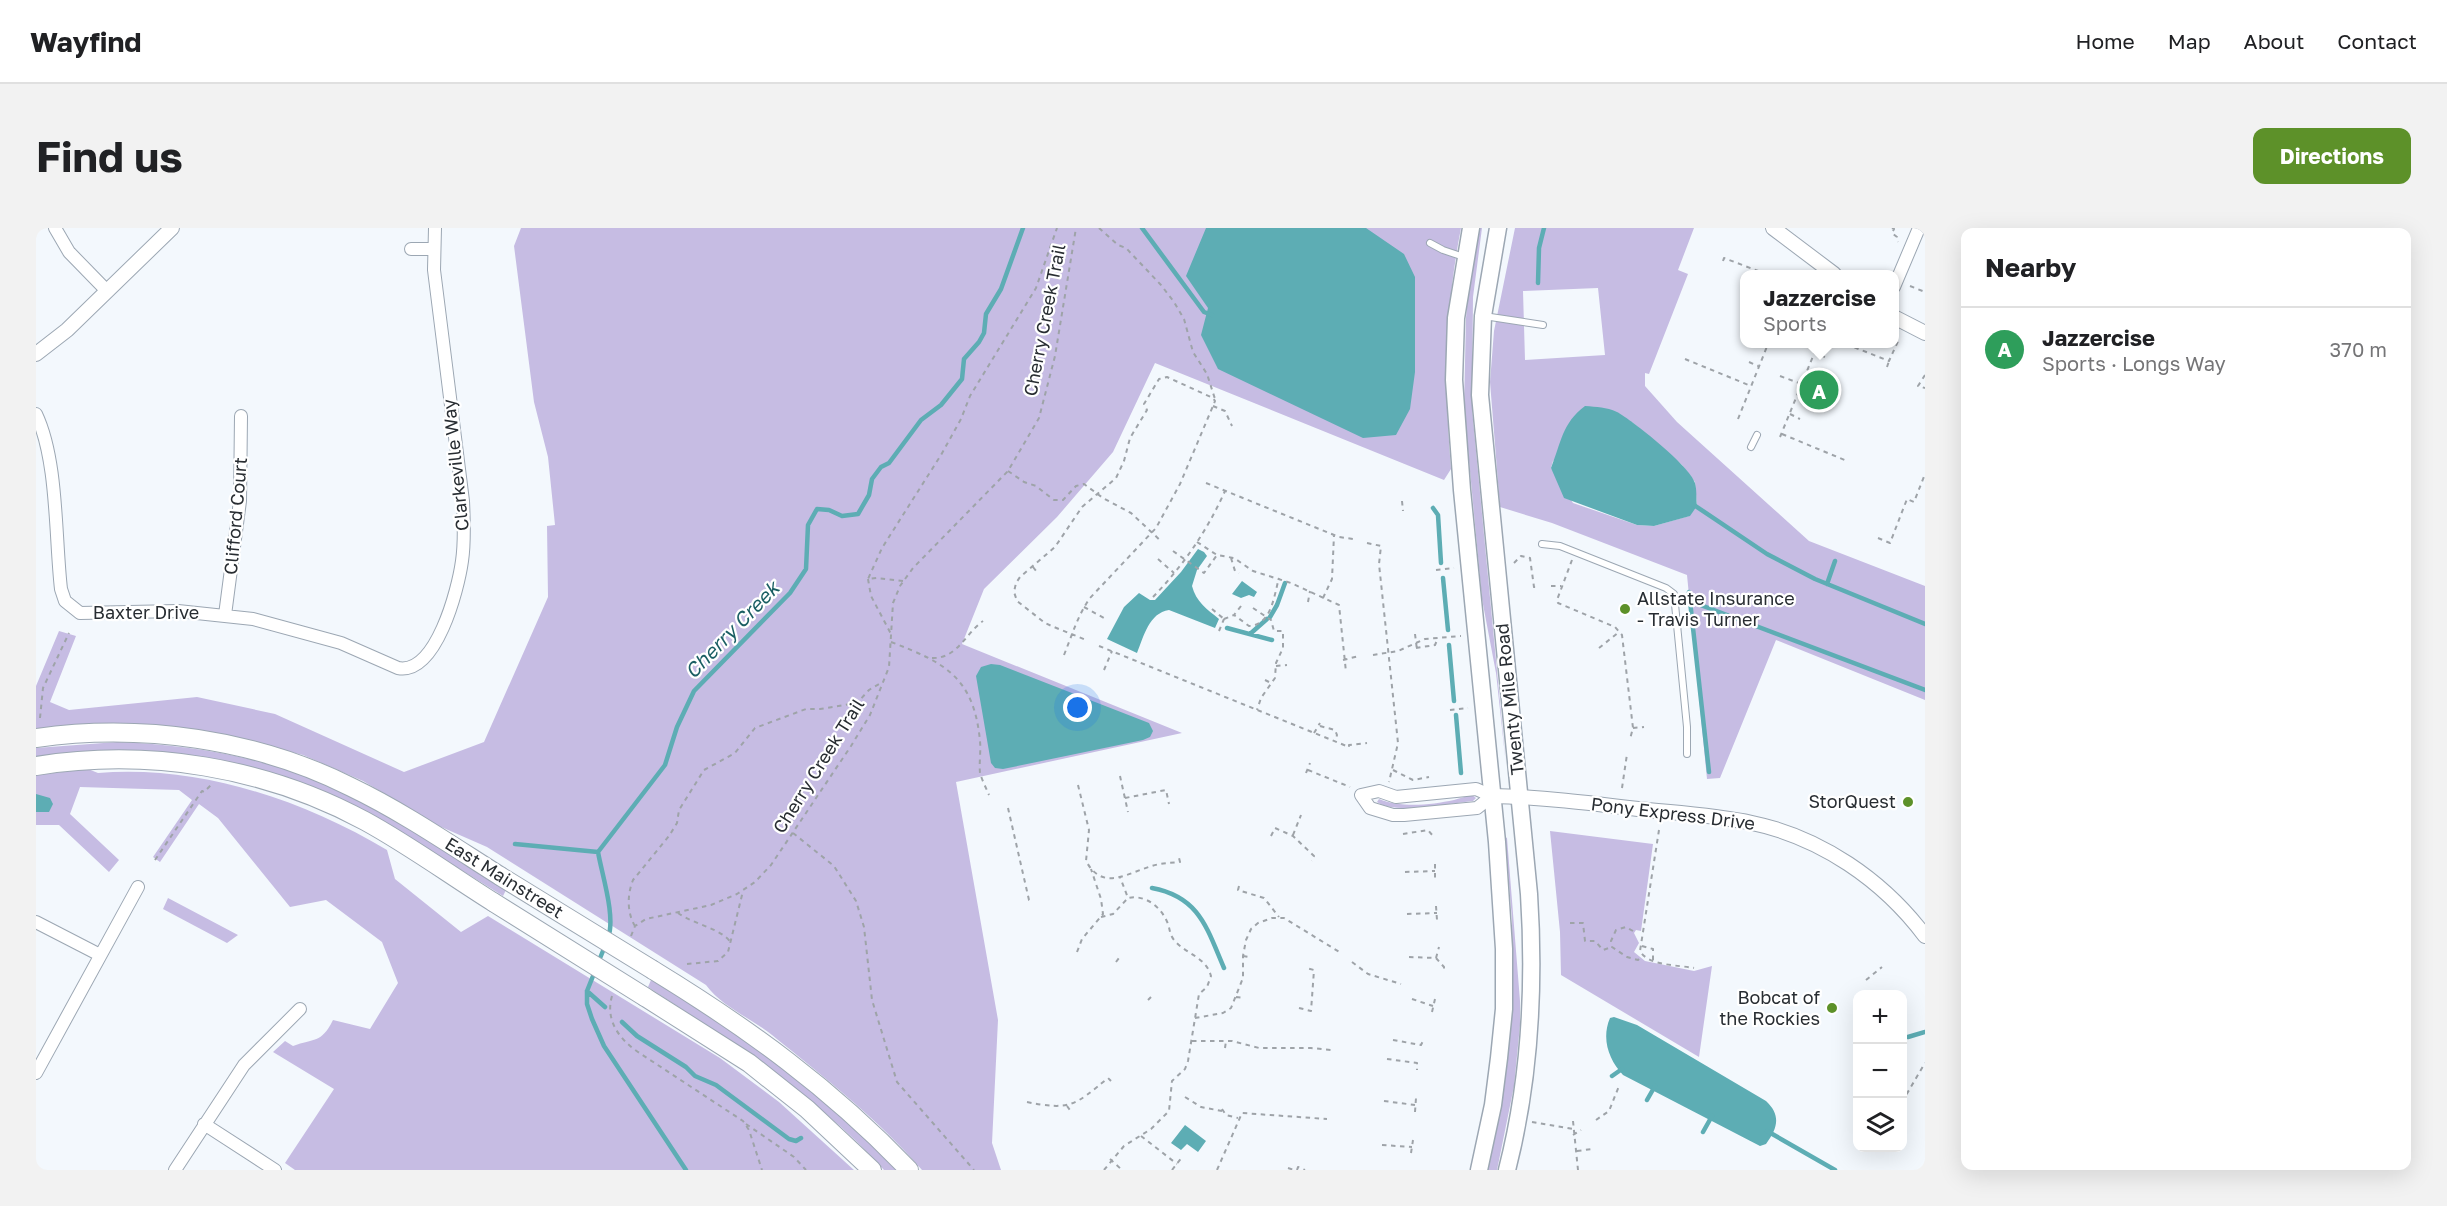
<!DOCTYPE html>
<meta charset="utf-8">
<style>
body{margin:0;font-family:"Golos Text",sans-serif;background:#f2f2f2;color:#202124}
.controls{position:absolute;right:18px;bottom:18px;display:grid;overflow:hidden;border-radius:12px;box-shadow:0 6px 24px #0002}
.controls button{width:54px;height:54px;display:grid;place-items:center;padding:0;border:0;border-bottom:2px solid #e0e0e0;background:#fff;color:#202124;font:30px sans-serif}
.you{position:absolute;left:1042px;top:480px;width:21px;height:21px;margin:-15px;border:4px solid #fff;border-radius:50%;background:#1a73e8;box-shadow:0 0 0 9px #1a73e833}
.badge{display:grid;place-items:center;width:39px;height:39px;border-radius:50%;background:#5d9129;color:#fff;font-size:20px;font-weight:700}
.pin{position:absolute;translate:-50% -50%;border:3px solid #fff;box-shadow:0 2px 6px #0006}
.popup{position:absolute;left:1704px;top:42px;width:159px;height:78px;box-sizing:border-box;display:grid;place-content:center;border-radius:12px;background:#fff;filter:drop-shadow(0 2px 4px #0005);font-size:20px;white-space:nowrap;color:#757577}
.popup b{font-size:22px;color:#202124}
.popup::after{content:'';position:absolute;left:50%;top:100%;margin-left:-12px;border:12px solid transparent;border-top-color:#fff}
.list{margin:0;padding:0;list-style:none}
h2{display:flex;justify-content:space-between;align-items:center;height:78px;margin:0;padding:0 24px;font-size:26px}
h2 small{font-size:20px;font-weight:400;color:#757577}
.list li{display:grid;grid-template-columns:39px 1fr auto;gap:18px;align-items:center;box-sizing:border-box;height:84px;padding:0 24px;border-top:2px solid #e0e0e0}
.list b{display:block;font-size:22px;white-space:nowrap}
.list p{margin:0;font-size:20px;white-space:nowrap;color:#757577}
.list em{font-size:20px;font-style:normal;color:#757577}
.icon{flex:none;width:33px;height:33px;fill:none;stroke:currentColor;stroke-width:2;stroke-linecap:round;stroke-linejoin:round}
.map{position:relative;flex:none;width:1889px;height:942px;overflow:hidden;border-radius:12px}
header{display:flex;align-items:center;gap:36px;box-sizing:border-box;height:84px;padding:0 30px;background:#fff;border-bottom:2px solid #e0e0e0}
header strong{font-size:28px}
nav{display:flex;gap:33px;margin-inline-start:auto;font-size:21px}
.intro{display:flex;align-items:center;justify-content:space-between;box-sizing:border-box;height:144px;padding:0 36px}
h1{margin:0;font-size:42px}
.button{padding:15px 27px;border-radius:12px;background:#5d9129;color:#fff;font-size:21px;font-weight:700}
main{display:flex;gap:36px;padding:0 36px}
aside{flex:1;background:#fff;border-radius:12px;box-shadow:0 6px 24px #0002}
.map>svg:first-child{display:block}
</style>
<header>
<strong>Wayfind</strong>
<nav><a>Home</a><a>Map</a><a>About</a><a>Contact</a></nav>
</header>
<div class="intro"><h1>Find us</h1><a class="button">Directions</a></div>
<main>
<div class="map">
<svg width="1889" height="942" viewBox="0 0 1889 942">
<rect width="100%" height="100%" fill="#f3f8fd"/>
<!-- green -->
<path fill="#c6bce3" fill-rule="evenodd" d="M485,0H1425C1409,81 1408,159 1415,241L1408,252L1119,135L1077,224L1021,289L948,361L926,416L1146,505L920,554L962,792L956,915L965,942H886C842,891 788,849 736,807C715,790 686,779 670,757L451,619L403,598L327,553L267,527L189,507L134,498L84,496L0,501V458L23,403L40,408L14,474L33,482L161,469L239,486L368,544L448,514L512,369L511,298L519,297L512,229L498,174L478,18Z
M1443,0H1446L1437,69L1436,181L1470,537L1460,445L1446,371L1428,179L1430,90L1435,35Z
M1479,0H1658L1642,42L1652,46L1613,146L1609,145V158L1641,194L1773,313L1889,358V472L1740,412L1684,550L1671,551L1651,347L1516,295L1464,279L1454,154L1458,103ZM1562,60L1569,127L1489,132L1487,63ZM1596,194L1646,237L1659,254L1661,278L1653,288L1618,298L1601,297L1537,275L1515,240L1517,233Z
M81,514C168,517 253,534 331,575C379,600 424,632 470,662L467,668L459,663L348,594L207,538L151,527L119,523L76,522L0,529V520Z
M52,541L62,545C163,537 265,571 351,622L359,651L425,704L452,688L684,830L743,874L818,942H259L249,935L298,861L237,824L249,813L257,818C278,810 285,816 297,792L334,801L362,755L346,714L290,672L254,679L182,590L163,576L124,634L117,629L156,572L143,562L44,559L34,586L83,632L73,644L23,597H0V547Z
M1436,567L1440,570L1437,573C1414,575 1359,587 1341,574L1343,571C1365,580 1395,577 1418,572C1425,570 1430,568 1436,567Z
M1514,603L1617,616L1605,703L1600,702L1598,705L1603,715L1598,724L1609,733L1658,743L1676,738L1663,829L1525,747L1524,704Z
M1469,609L1471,610L1484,773V797L1478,858L1461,942H1452L1471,838L1477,771L1476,691Z
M132,670L202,707L191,715L127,681Z
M615,752C705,803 789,867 860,942H848C781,868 696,814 612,759Z"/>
<!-- water -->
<path fill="#5dadb4" d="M1170,0H1330L1368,26L1379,49V144L1374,181L1360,207L1327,210L1182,141L1165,107L1172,80L1150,48Z
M1549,178C1561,179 1570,179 1581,184C1596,192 1655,239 1659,255C1661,262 1660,271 1661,278L1654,288L1618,298L1601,297L1528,270L1515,240C1525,215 1526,195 1549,178Z
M1162,321L1168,324L1171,328L1161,342L1156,358C1160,374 1171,381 1183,391L1179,400L1133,382C1113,385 1108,408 1101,425L1071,411L1088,379L1103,365L1114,372H1119L1145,344Z
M1206,353L1221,364L1218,369L1213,367L1205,370L1196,366Z
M955,436L964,437L1113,495L1117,503L1114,509L1107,512L967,541L959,540L955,535L940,448L945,439Z
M0,566L14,570L17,576L13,584H0Z
M1578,789L1601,797L1730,873C1745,887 1742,900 1730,916L1724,918L1587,847C1573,832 1565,811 1574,790Z
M1149,897L1170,913L1162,924L1151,916L1145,922L1135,915Z"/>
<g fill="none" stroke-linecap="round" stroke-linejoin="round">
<!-- stream -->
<path stroke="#5dadb4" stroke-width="4.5" d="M1106,0L1168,84L1176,87
M1502,55L1503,20L1508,0
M1658,277L1731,326L1779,351L1889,396
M1397,280L1402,287L1405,335
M1407,350L1412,402
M1791,356L1799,333
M1653,364L1673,544
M1654,373L1889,462
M1234,389L1241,377L1249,355
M1191,400L1236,412
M1214,406L1231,391
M1413,417L1418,473
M1420,487L1425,545
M479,616L562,624
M1116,660C1164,669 1171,701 1188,740
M572,710C580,689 566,647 562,624L629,537L641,499L658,463L754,365L770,341L772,297L781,281L793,282L806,288L822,286L833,267L836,251L845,239L853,235L885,192L905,177L926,151L928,131L943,114L948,105L950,86L965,61L987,0
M562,735L569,718
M559,743L551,763V776L556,791L568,818L650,942
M551,763L569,779
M586,794L601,808L650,839L659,848L680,857L753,911L760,913L765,910
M1872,809L1889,804
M1576,848L1586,841
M1611,872L1619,858
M1731,903L1799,942
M1667,904L1676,888"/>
<defs>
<path id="service" d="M1394,15L1407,22L1428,29
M1448,88L1507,97
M1715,219L1721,207
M1506,316L1524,318L1630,360L1638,366L1651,499V526"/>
<path id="minor" d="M19,0L33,24L71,63
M375,21H397
M1858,59L1883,0
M0,186C22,232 19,309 25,361L29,373L44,385L142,383L217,391L305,415L362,440C400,447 422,362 426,333C429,313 428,293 427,273L398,42L399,0
M189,387L204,273L205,188
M1440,561L1456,568L1441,580L1368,587H1357L1334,580L1325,567L1343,563L1360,569Z
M0,694L64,727
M0,845L102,659
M168,896L239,942
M139,942L208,837L264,781"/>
<path id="tertiary" d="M1737,0L1798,46
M1858,89L1889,105
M0,126L31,102L136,0
M1456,568C1505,569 1554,575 1602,581C1640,585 1679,587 1716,595C1784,609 1847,652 1889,708"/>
<path id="secondary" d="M1435,0L1420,90L1418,152L1426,262L1461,614L1468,721V781L1463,830L1457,877L1443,942
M1462,0L1447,88L1444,167L1493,666C1499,759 1494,852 1471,942"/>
<path id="primary" d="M0,510C105,495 220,511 315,559C367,584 415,617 464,648
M0,538C112,520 229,539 329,593C373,617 414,647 457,674
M617,742C712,800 796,861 873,942
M609,769L713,835L771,881L836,942"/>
</defs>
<!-- service casing -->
<use href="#service" stroke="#9ca7b3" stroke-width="8"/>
<!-- minor casing -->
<use href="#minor" stroke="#9ca7b3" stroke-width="14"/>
<!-- tertiary casing -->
<use href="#tertiary" stroke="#9ca7b3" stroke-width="16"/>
<!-- secondary casing -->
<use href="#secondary" stroke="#9ca7b3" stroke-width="19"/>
<!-- primary casing -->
<use href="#primary" stroke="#9ca7b3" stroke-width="20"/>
<!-- path -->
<path stroke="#9ea3a8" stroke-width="2" stroke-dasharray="4.5 4.5" stroke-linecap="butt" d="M1063,0L1082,17L1090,20L1125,57L1138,74L1148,91L1157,124L1171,146L1179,171
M1856,0L1858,1L1856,5L1861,9L1862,14
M1687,33L1688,30L1730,46
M1874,58L1889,64
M1756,116H1757
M1810,116L1853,133L1863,111
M1778,125L1789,129
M1649,131L1715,158
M1713,134L1722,138
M1851,139L1853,133
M1889,147L1882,158L1889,160
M1744,148L1771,158
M1177,178L1189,183L1196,198
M1754,186L1764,191
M1702,191L1732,116
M1746,206L1811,233
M1744,209L1782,116
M972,243L988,254L1000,258L1018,272H1027L1040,258L1048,256L1067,270L1095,285L1126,314
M1170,255L1303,309L1317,311
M1366,273L1367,283
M1842,310L1854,315L1871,271L1878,274L1889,246
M1161,314L1181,327L1198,330L1217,343L1255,355L1303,377L1310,444
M1331,315L1345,318L1343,336L1362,515L1353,554
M1137,323L1168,345L1181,327
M1195,330L1199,343L1203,345
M1122,331L1138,345
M1536,332L1521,372L1522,375L1579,399L1586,407L1597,500L1594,511
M1478,335L1485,328L1494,330L1498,359H1500
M997,339L1001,344
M1400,342L1418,340
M832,351L835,368L855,406
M867,353L841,350L832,351L846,320L905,227L925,191L934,168L1000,60L1021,0
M1515,358H1525
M1117,369C1147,338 1171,303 1189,263
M1287,370L1296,351L1298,307
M1272,374L1274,363
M1205,378L1198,387L1213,398C1236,397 1238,367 1243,350
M1048,379L1068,390
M1217,380L1235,392L1238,403H1247V420L1240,435L1239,450L1225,470L1221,482
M1176,381L1188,391
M1188,391L1198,387
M1183,403L1188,391
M1379,406L1381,422
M855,414C910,435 938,450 944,513C945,523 943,535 944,545C946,552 950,560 953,567
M1063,418L1313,519V517L1331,515
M1380,420L1399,417L1402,410
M1563,420L1583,404
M1028,427C1036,407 1042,387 1054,370L1120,300L1144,256L1177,178L1179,173L1177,170L1131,149L1123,151L1108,176L1111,182L1094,210L1088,233L1080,250L1046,279L1019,319L984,349L980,355L978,364L981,373L1009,395C1022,401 1036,406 1050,412
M1337,427L1362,423L1389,411L1425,408
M896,430C921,431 929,406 947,393
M1307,432L1323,428
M1240,438L1251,437
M1068,442L1076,423
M1229,452L1237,456
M1414,482L1432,480
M4,490L7,460L33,405
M1284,498L1299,502L1301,507L1299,514
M1597,500L1608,499
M1278,505L1284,495
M1272,542L1314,559
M1357,542L1377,552L1393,549
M1270,545L1274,535
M1084,548L1092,584
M1042,557L1053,602L1050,633C1067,664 1091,645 1116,638C1125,635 1134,635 1144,634L1143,630
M1586,560L1591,526
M1089,570L1130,562L1133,576
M972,580L993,672H996
M1623,602L1604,723C1612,738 1643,737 1658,740
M757,605L798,638L820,673L828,699L836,772L861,854L938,942
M1367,606L1392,602L1397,608
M1257,607L1265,587
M1235,608L1239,600L1257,608L1278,628L1276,633
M119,632L166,563L168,564L176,556
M1399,636V650
M1369,644L1399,643
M1203,658L1202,662L1228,670L1243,689
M1400,678L1401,692
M642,685C657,696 687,701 695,715
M1371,686L1401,685
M1065,689L1077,686L1092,670
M1534,695H1547L1549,713H1559L1567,722L1576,719
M599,698C591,685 591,667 597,652L633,608L641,595L643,582L668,542L699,525L719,500L770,481H784L821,475L833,462L848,453
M1597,703L1590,699L1580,702L1575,713L1576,719L1591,729L1602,732L1606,728
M595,708L599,698L610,691L675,677L701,666L719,654L735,637L815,518L834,487L853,439L857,375L864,358L877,340L972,243L1003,190L1019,128L1040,0
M1606,718L1617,721V733
M1041,724L1046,711L1067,686L1065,671L1055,641
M1207,728L1213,729
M1373,729L1400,730L1408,739V744
M1400,730L1403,719
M1080,734L1083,730
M1316,734L1332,746L1365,756
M651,736L682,733L692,724L707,663
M1830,752L1846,739
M576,768C569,792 583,811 602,824L707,893L713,902L726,942
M1200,769L1208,770
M1376,771L1397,778
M1112,772L1115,769
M1263,780L1275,783L1278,742L1270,740
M1396,784L1399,771
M1159,790L1187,785L1195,780L1207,750V728L1210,712L1215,701L1222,695L1236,690H1248L1305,725
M1357,812L1385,817L1388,811
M1156,813H1196L1223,820H1275L1295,822
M1189,820L1190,813
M1351,831L1381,835V842
M1149,869L1165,879L1186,883
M1348,873L1379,877
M991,874C1035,883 1039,877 1072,850L1075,853
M1866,874L1889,835
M1031,878L1036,885
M1186,881L1190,887L1202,890
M1379,884L1380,870
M1560,892L1573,883L1583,858
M1537,893L1542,942
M1496,894L1537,901
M710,896L758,929L770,942
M1537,907L1545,902
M1105,908L1141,936
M1346,917L1376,919
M1541,923L1556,921
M1375,925L1377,912
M1074,931L1086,942
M1252,940L1258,942
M1068,942L1088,918L1115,901L1133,883L1136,853L1149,841L1152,833L1163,766L1171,759L1175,748C1170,729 1150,726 1139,713C1134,708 1134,702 1132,696C1126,680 1110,666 1092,670L1084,649
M1136,942L1147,928
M1181,942L1206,885L1291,891
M1261,942L1262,939L1269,942"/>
<!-- service -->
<use href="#service" stroke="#fff" stroke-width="6"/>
<!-- minor -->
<use href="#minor" stroke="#fff" stroke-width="12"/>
<!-- tertiary -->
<use href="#tertiary" stroke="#fff" stroke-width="14"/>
<!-- secondary -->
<use href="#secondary" stroke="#fff" stroke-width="16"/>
<!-- primary -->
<use href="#primary" stroke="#fff" stroke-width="18"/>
<defs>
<path id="primary-bridge" d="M464,648L617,742
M457,674L609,769"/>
</defs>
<!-- primary-bridge casing -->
<use href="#primary-bridge" stroke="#9ca7b3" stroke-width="20" stroke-linecap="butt"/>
<!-- primary-bridge -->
<use href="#primary-bridge" stroke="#fff" stroke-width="18"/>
</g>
<!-- markers -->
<g fill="#5d9129" stroke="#fff" stroke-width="2">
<circle cx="1589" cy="381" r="6"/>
<circle cx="1872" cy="574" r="6"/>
<circle cx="1796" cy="780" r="6"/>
</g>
<g text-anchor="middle" stroke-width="4.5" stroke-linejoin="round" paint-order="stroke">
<!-- street labels -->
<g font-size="18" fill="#282d32" stroke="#fff">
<text transform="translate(1009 92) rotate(-79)" y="6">Cherry Creek Trail</text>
<text transform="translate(420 237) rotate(-96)" y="6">Clarkeville Way</text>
<text transform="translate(200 288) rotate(-85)" y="6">Clifford Court</text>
<text x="110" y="391">Baxter Drive</text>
<text transform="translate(1474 471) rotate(-96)" y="6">Twenty Mile Road</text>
<text transform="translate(783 538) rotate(-58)" y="6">Cherry Creek Trail</text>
<text transform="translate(1637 586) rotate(7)" y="6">Pony Express Drive</text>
<text transform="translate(468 650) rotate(32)" y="6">East Mainstreet</text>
</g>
<!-- poi labels -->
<g font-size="18" fill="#282d32" stroke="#fff" text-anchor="end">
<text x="1601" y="377" text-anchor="start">Allstate Insurance<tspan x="1601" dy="21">- Travis Turner</tspan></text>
<text x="1860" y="580">StorQuest</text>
<text x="1784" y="776">Bobcat of<tspan x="1784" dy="21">the Rockies</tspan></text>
</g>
<!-- water labels -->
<g font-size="20" font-style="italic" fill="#1a5e63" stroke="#fff">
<text transform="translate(696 402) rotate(-46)" y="7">Cherry Creek</text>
</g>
</g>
</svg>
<div class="controls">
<button>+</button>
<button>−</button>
<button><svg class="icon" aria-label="layers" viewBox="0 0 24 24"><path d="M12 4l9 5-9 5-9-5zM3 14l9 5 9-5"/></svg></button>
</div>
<div class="you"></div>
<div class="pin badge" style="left:1783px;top:162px;background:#2e9e5b">A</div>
<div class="popup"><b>Jazzercise</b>Sports</div>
</div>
<aside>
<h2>Nearby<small></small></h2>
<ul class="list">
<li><span class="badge" style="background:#2e9e5b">A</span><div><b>Jazzercise</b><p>Sports · Longs Way</p></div><em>370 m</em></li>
</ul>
</aside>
</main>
